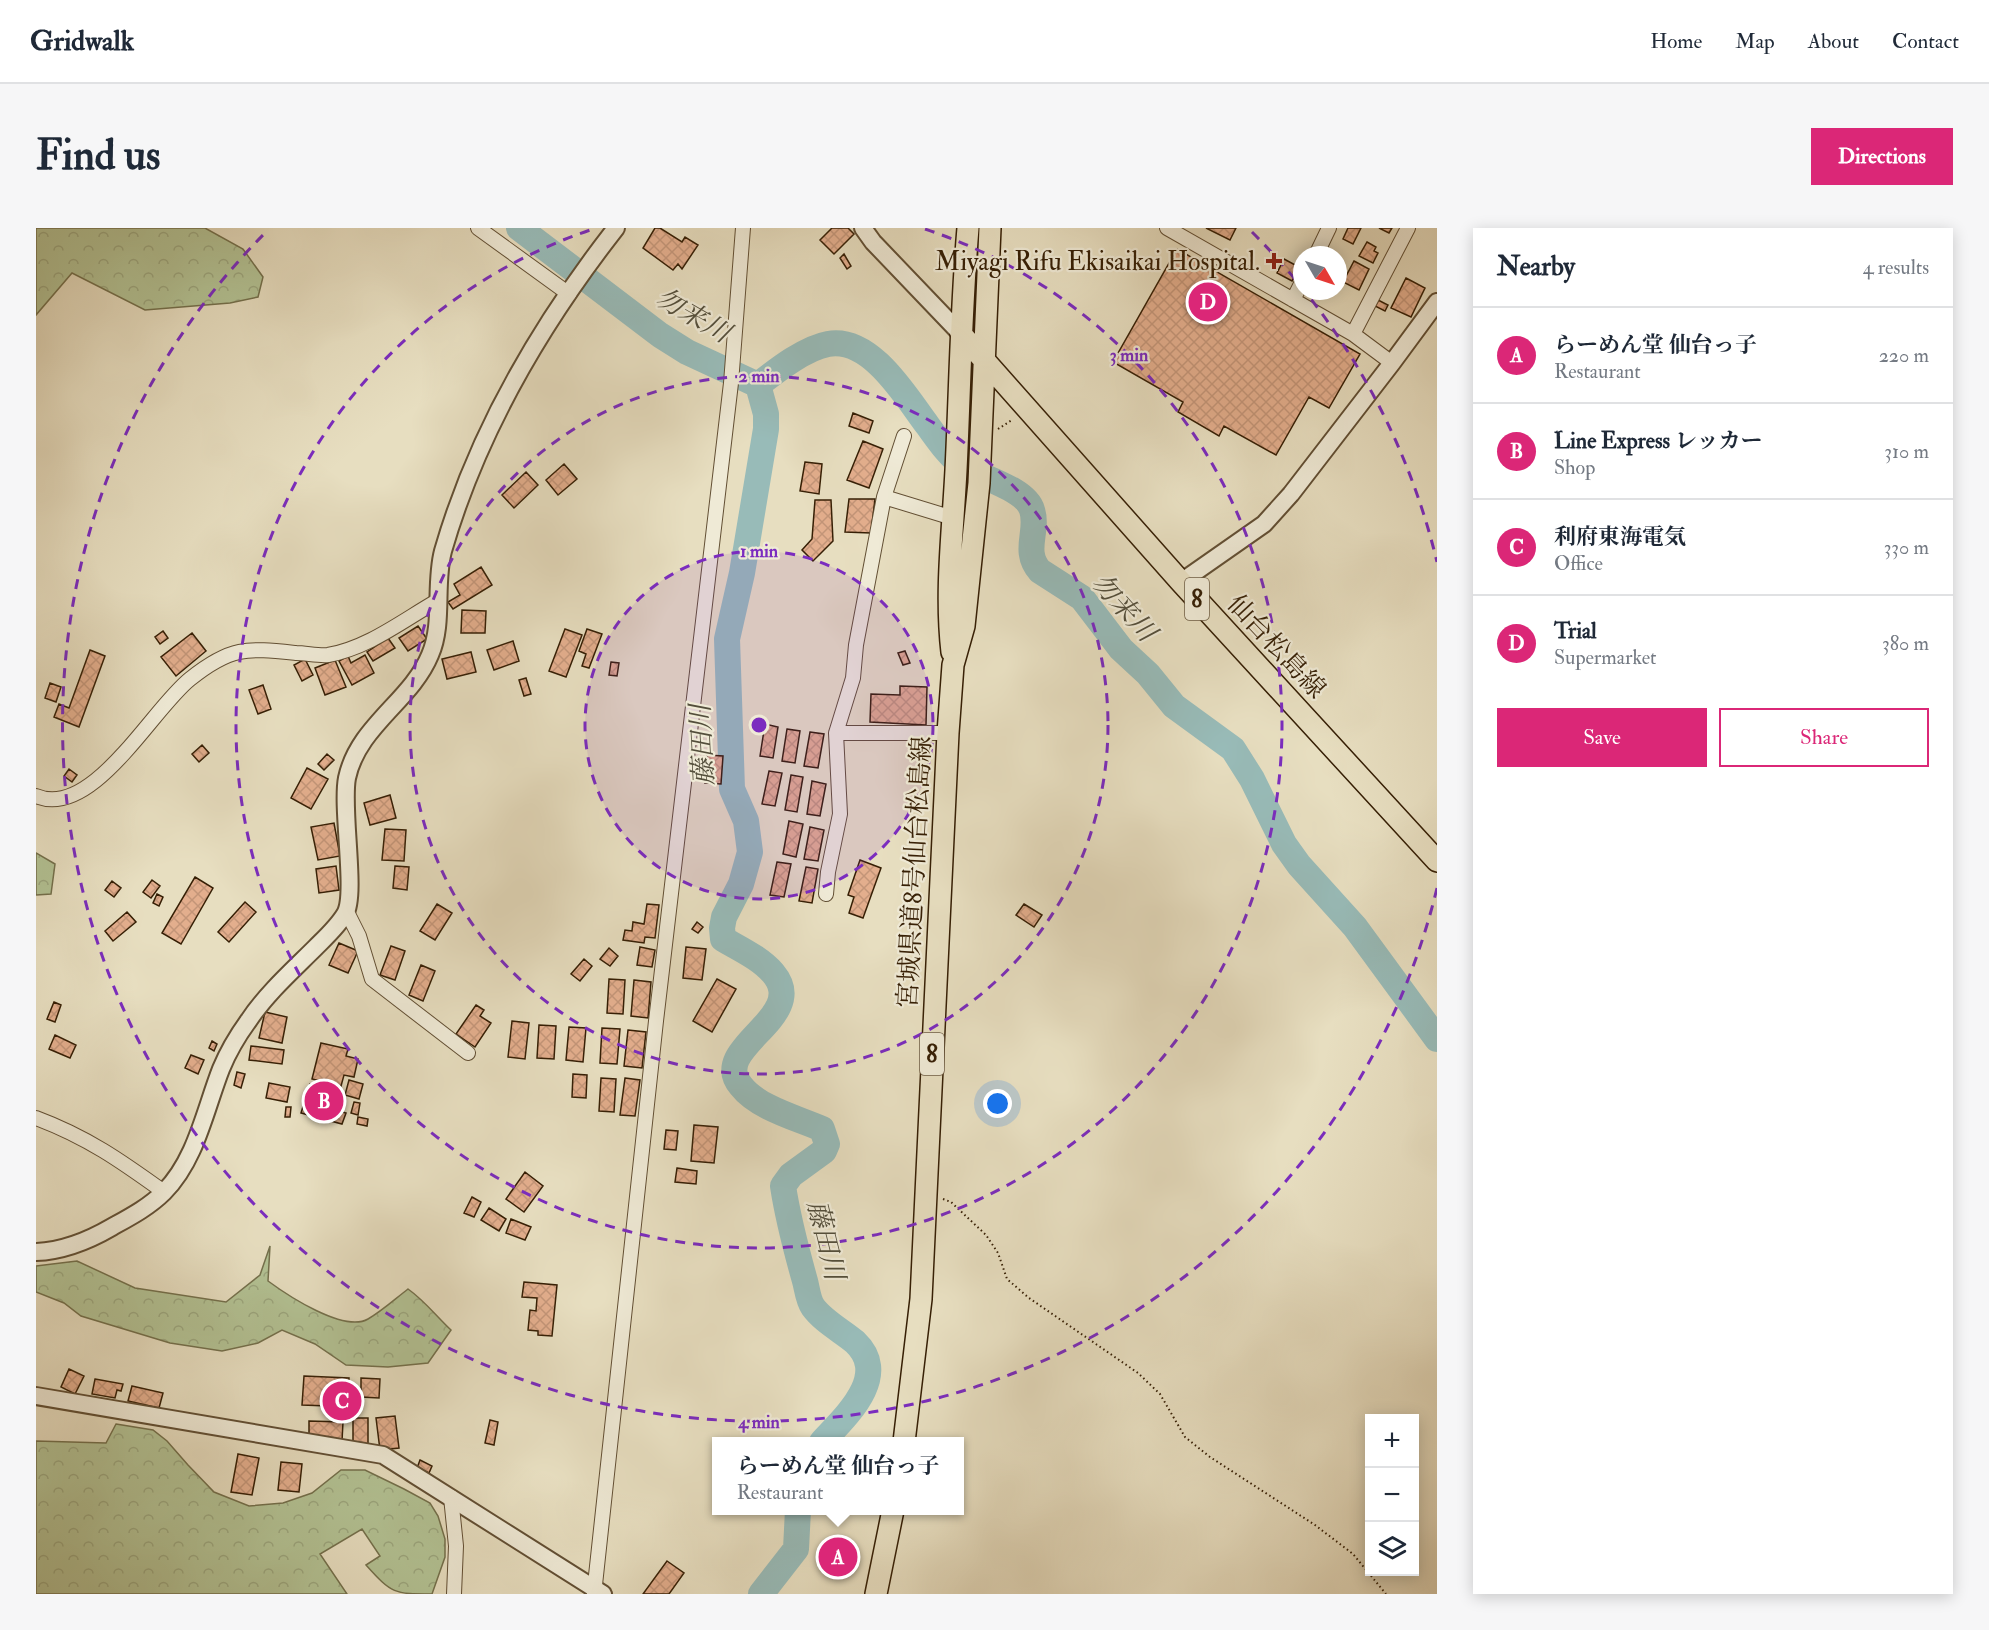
<!DOCTYPE html>
<meta charset="utf-8">
<style>
body{margin:0;font-family:"IM FELL Double Pica","Noto Serif JP",serif;background:#f6f6f7;color:#1f2937}
.controls{position:absolute;right:18px;bottom:18px;display:grid;overflow:hidden;border-radius:0px;box-shadow:0 3px 15px #0003}
.controls button{width:54px;height:54px;display:grid;place-items:center;padding:0;border:0;border-bottom:2px solid #e0e1e3;background:#fff;color:#1f2937;font:30px sans-serif}
.compass{position:absolute;left:1257px;top:18px;width:54px;height:54px;border-radius:50%;background:#fff;box-shadow:0 3px 15px #0003;rotate:129deg}
.you{position:absolute;left:962px;top:876px;width:21px;height:21px;margin:-15px;border:4px solid #fff;border-radius:50%;background:#1a73e8;box-shadow:0 0 0 9px #1a73e833}
.badge{display:grid;place-items:center;width:39px;height:39px;border-radius:50%;background:#db2777;color:#fff;font-size:20px;font-weight:700}
.pin{position:absolute;translate:-50% -50%;border:3px solid #fff;box-shadow:0 2px 6px #0006}
.popup{position:absolute;left:676px;top:1209px;width:252px;height:78px;box-sizing:border-box;display:grid;place-content:center;border-radius:0px;background:#fff;filter:drop-shadow(0 2px 4px #0005);font-size:20px;white-space:nowrap;color:#747a83}
.popup b{font-size:22px;color:#1f2937}
.popup::after{content:'';position:absolute;left:50%;top:100%;margin-left:-12px;border:12px solid transparent;border-top-color:#fff}
.list{margin:0;padding:0;list-style:none}
h2{display:flex;justify-content:space-between;align-items:center;height:78px;margin:0;padding:0 24px;font-size:26px}
h2 small{font-size:20px;font-weight:400;color:#747a83}
.list li{display:grid;grid-template-columns:39px 1fr auto;gap:18px;align-items:center;box-sizing:border-box;height:96px;padding:0 24px;border-top:2px solid #e0e1e3}
.list b{display:block;font-size:22px;white-space:nowrap}
.list p{margin:0;font-size:20px;white-space:nowrap;color:#747a83}
.list em{font-size:20px;font-style:normal;color:#747a83}
.actions{display:flex;gap:12px;padding:18px 24px}
.actions a{flex:1;padding:14px 0;border:2px solid #db2777;border-radius:0px;text-align:center;font-size:21px;color:#db2777}
.actions .main{background:#db2777;color:#fff}
.icon{flex:none;width:33px;height:33px;fill:none;stroke:currentColor;stroke-width:2;stroke-linecap:round;stroke-linejoin:round}
.map{position:relative;flex:none;width:1401px;height:1366px;overflow:hidden;border-radius:0px}
header{display:flex;align-items:center;gap:36px;box-sizing:border-box;height:84px;padding:0 30px;background:#fff;border-bottom:2px solid #e0e1e3}
header strong{font-size:28px}
nav{display:flex;gap:33px;margin-inline-start:auto;font-size:21px}
.intro{display:flex;align-items:center;justify-content:space-between;box-sizing:border-box;height:144px;padding:0 36px}
h1{margin:0;font-size:42px}
.button{padding:15px 27px;border-radius:0px;background:#db2777;color:#fff;font-size:21px;font-weight:700}
main{display:flex;gap:36px;padding:0 36px}
aside{flex:1;background:#fff;border-radius:0px;box-shadow:0 3px 15px #0003}
.map>svg:first-child{display:block}
</style>
<header>
<strong>Gridwalk</strong>
<nav><a>Home</a><a>Map</a><a>About</a><a>Contact</a></nav>
</header>
<div class="intro"><h1>Find us</h1><a class="button">Directions</a></div>
<main>
<div class="map">
<svg width="1401" height="1366" viewBox="0 0 1401 1366">
<defs>
<pattern id="forest-crowns" width="20" height="18" patternUnits="userSpaceOnUse" patternTransform="scale(1.5)"><rect width="20" height="18" fill="#b3c294"/><path d="M2 6a3 3 0 1 1 6 0M12 15a3 3 0 1 1 6 0" fill="none" stroke="#9ba67e"/></pattern>
<pattern id="building-cross-hatch" width="8" height="8" patternUnits="userSpaceOnUse" patternTransform="scale(1.5)"><rect width="8" height="8" fill="#e3ae8d"/><path d="M0 0l8 8M0 8l8-8" fill="none" stroke="#c39578"/></pattern>
</defs>
<rect width="100%" height="100%" fill="#e7dec0"/>
<filter id="stains"><feTurbulence type="fractalNoise" baseFrequency=".00333" numOctaves="4"/><feColorMatrix values="0 0 0 0 .2 0 0 0 0 .09 0 0 0 0 .02 0 0 0 .5 -.17"/></filter>
<radialGradient id="worn" r=".72"><stop offset=".6" stop-color="#630" stop-opacity="0"/><stop offset="1" stop-color="#630" stop-opacity=".3"/></radialGradient>
<!-- forest -->
<path fill="url(#forest-crowns)" stroke="#74704c" stroke-width="1.5" d="M0,0H169L207,21L227,49L222,69L194,75L109,82L36,45L0,87Z
M0,625L19,636L15,666L0,667Z
M234,1018L232,1053C251,1067 308,1105 332,1091C346,1083 359,1071 372,1061C389,1073 400,1088 415,1102L392,1135L352,1139L310,1137L279,1116L246,1102L222,1115L186,1123L134,1115L45,1088L28,1075L0,1064V1038L41,1033L99,1060L190,1074L224,1047Z
M80,1196L117,1202L131,1213L152,1237L178,1264L213,1278L247,1275L276,1265L305,1242H329L368,1261L394,1275L402,1288L409,1311V1329L396,1366C358,1366 356,1366 330,1337L344,1328L326,1301L284,1326L311,1366H0V1213L70,1215Z"/>
<g fill="none" stroke-linecap="round" stroke-linejoin="round">
<!-- river -->
<path stroke="#98bbb8" stroke-width="26" d="M483,0L624,107L651,124L722,157
M722,157L730,186V201L706,345L691,411L696,561L710,593L714,624L705,656L688,689L686,700L687,711C704,721 724,730 737,745C775,790 672,819 705,858C722,880 761,890 786,901L791,916L788,923L755,947L747,958C752,991 760,1021 769,1053C771,1060 772,1072 777,1079C787,1093 806,1103 819,1114C855,1148 809,1189 786,1214
M722,157C740,143 769,120 792,116C835,108 870,169 892,198C903,213 913,228 928,239C946,250 990,261 996,282C1003,303 986,323 1004,343L1046,370L1085,421L1112,446L1138,478L1197,521L1216,551L1248,616L1263,637L1319,699L1401,811
M725,1366L760,1321L762,1282"/>
</g>
<!-- building -->
<path fill="url(#building-cross-hatch)" stroke="#361f05" stroke-width="1.5" d="M619,0H624L646,14L649,9L662,17L646,41L642,36L637,42L607,20Z
M796,0H812L818,6L798,26L784,12Z
M1170,0H1200L1194,12Z
M1312,0H1325L1317,16L1307,11Z
M1343,0H1356L1353,5Z
M1331,14L1340,19L1338,23L1342,25L1337,35L1323,28Z
M1141,21L1324,126L1293,180L1273,169L1240,227L1188,198L1183,208L1142,184L1147,174L1077,134Z
M808,26L815,38L811,41L804,30Z
M1248,31L1263,39L1256,53L1241,45Z
M1318,33L1333,41L1323,62L1307,54Z
M1370,50L1389,60L1375,89L1355,80Z
M1342,72L1352,77L1349,83L1339,78Z
M817,185L837,193L833,205L813,198Z
M827,213L847,221L833,260L811,252Z
M769,234L786,236L783,266L764,263Z
M528,236L541,251L522,267L510,252Z
M490,244L502,257L478,280L466,267Z
M813,271H839L835,305L809,304Z
M779,272H795L797,313L777,333L766,322L776,311Z
M445,339L456,357L417,381L412,374L424,367L418,356Z
M426,382L450,383L449,405H425Z
M382,398L391,411L372,423L363,410Z
M529,401L546,407L530,449L513,443Z
M551,401L566,406L553,440L546,438L550,426L543,423Z
M127,403L132,410L124,416L119,409Z
M156,405L170,423L140,448L125,429Z
M352,410L359,420L337,433L331,424Z
M477,413L483,433L458,442L451,422Z
M54,422L69,428L43,499L18,489L23,476L33,480Z
M869,423L874,435L867,437L862,425Z
M435,424L440,444L411,451L406,431Z
M329,427L338,445L316,457L303,433L312,428L315,435Z
M269,431L277,447L266,453L258,437Z
M299,432L310,459L289,467L279,440Z
M575,434L583,435L581,448L573,447Z
M490,450L495,466L488,468L483,452Z
M14,455L25,459L20,474L9,470Z
M227,457L235,481L222,486L213,462Z
M864,458L891,459L890,497L834,494L835,466L864,467Z
M729,496L742,499L737,530L724,528Z
M751,501L764,503L759,535L746,533Z
M774,504L788,506L782,540L768,538Z
M166,517L173,525L163,534L156,526Z
M291,526L298,532L288,542L282,536Z
M671,527L687,528L685,556L669,555Z
M271,540L292,551L275,581L255,570Z
M33,541L41,547L36,554L28,548Z
M733,543L746,545L739,578L726,576Z
M755,547L767,549L761,584L749,582Z
M776,553L790,556L784,588L771,586Z
M354,567L360,590L334,597L328,575Z
M753,593L767,596L760,629L747,626Z
M298,595L304,628L282,632L275,599Z
M774,599L788,602L782,633L768,631Z
M349,601L370,602L368,633L346,632Z
M824,632L845,640L827,690L813,685L818,669L812,667Z
M741,634L755,636L748,669L734,667Z
M300,638L303,662L283,665L280,641Z
M359,638L373,639L371,662L357,660Z
M770,639L782,641L776,675L763,673Z
M159,649L177,660L145,716L126,705Z
M116,652L124,658L115,670L107,664Z
M76,653L85,660L78,669L69,662Z
M121,666L127,669L123,678L117,675Z
M209,674L220,684L193,714L182,704Z
M401,676L416,685L399,712L384,703Z
M611,676L623,677L619,710L609,709L608,715L587,712L589,702L596,703L597,694L608,696Z
M988,676L1006,687L998,699L980,687Z
M91,684L100,694L77,713L69,703Z
M661,694L667,699L662,705L656,701Z
M303,715L322,723L312,745L293,737Z
M355,718L369,723L359,752L344,747Z
M604,719L619,722L616,739L601,737Z
M650,719L670,721L666,752L647,750Z
M573,720L582,728L574,738L564,731Z
M548,731L556,738L544,753L535,746Z
M385,737L399,743L387,773L373,767Z
M573,751L589,752L587,786L571,785Z
M681,751L700,761L676,804L657,793Z
M598,752L615,754L612,790L595,788Z
M18,774L25,777L19,794L11,791Z
M440,777L448,782L444,788L455,795L439,819L420,806Z
M229,784L251,789L246,815L223,810Z
M476,793L493,795L489,831L472,829Z
M503,797L520,798L518,831L501,830Z
M533,799L550,800L547,834L530,832Z
M566,800L584,801L581,836L564,835Z
M592,802L610,804L606,840L588,838Z
M19,807L40,817L34,830L13,821Z
M176,813L181,816L178,823L173,820Z
M285,815L312,821L310,828L322,831L318,849L308,847L305,858L276,851Z
M215,818L248,822L246,836L213,832Z
M155,827L168,832L162,846L149,840Z
M201,844L209,846L205,860L198,857Z
M537,846L551,847L550,870L536,869Z
M565,850L580,851L578,884L563,883Z
M589,850L604,852L599,888L584,887Z
M313,852L327,856L323,871L309,867Z
M233,855L254,859L251,874L230,870Z
M274,856L303,864L298,882L310,885L306,896L265,885Z
M318,874L324,875L322,887L315,885Z
M250,879H255L254,889H249Z
M322,889L332,891L331,898L321,896Z
M658,897L682,899L678,935L655,933Z
M630,902L642,903L640,922L628,921Z
M641,940L661,943L660,956L639,954Z
M489,944L507,958L488,984L470,971Z
M436,969L445,974L438,989L428,985Z
M453,980L470,991L463,1003L445,992Z
M475,991L495,999L489,1012L470,1005Z
M488,1054L521,1057L516,1108L502,1107V1103L492,1102L494,1082L500,1083L501,1070L486,1069Z
M33,1141L48,1148L39,1166L25,1159Z
M268,1148L313,1150L312,1168L293,1167L292,1178L266,1177Z
M325,1150L344,1151L343,1170L325,1169Z
M59,1151L87,1156L85,1163L81,1162L79,1170L56,1166Z
M96,1158L127,1165L123,1180L92,1173Z
M359,1188L363,1220L344,1222L340,1190Z
M317,1190H332V1217H317Z
M454,1192L462,1194L458,1217L449,1215Z
M273,1193L307,1194L306,1213L273,1212Z
M202,1226L223,1230L216,1267L195,1264Z
M384,1232L396,1238L393,1245L381,1240Z
M245,1234L266,1236L263,1264L242,1262Z
M801,1310L818,1315L810,1346L804,1344L803,1350L797,1348L798,1342L783,1339L788,1319L798,1321Z
M631,1333L648,1345L633,1366H607Z"/>
<g fill="none" stroke-linecap="round" stroke-linejoin="round">
<defs>
<path id="minor" d="M442,0L533,66
M1131,0L1317,106L1356,135
M1280,27L1293,0
M1257,72L1266,54
M1317,106L1372,0
M848,269L917,290
M800,505H912
M0,568C56,592 116,481 154,451C195,418 211,420 260,425C270,425 282,428 292,427C332,420 366,393 401,373
M790,666L792,644L804,586L800,505L817,450L820,417L848,269L868,208
M311,684L323,708L336,751L432,825
M0,890C51,909 85,933 128,964
M415,1269L420,1318L418,1366
M558,1366L620,793L695,155L707,0"/>
<path id="tertiary" d="M827,0L837,14L925,106
M1145,354L1228,296L1255,266L1356,135L1401,74
M0,1024C28,1023 52,1013 76,999C94,989 113,979 128,964C160,932 169,882 185,841C192,824 202,807 213,792C231,765 257,742 280,719C290,709 302,698 309,686C321,667 305,581 311,550C322,498 375,473 394,427C408,395 398,357 407,323C441,205 505,96 580,0
M0,1168L347,1227L567,1366"/>
<path id="primary" d="M925,106L1145,354L1401,633
M916,424C909,364 917,302 920,242C924,161 925,81 932,0
M868,1214L885,1071L912,505L917,437L928,398L943,255L954,0
M840,1366L857,1282"/>
</defs>
<!-- minor casing -->
<use href="#minor" stroke="#624f34" stroke-width="16"/>
<!-- tertiary casing -->
<use href="#tertiary" stroke="#624f34" stroke-width="20"/>
<!-- primary casing -->
<use href="#primary" stroke="#361f05" stroke-width="24"/>
<!-- path -->
<path stroke="#361f05" stroke-width="2" stroke-dasharray="1.5 3" stroke-linecap="butt" d="M962,201L976,192
M907,971L915,974L950,1007L962,1025L971,1051L993,1070L1102,1145L1124,1166L1149,1209L1174,1229L1279,1297L1317,1326L1350,1366"/>
<!-- minor -->
<use href="#minor" stroke="#efead6" stroke-width="14"/>
<!-- tertiary -->
<use href="#tertiary" stroke="#efead6" stroke-width="16"/>
<!-- primary -->
<use href="#primary" stroke="#e7dec0" stroke-width="21"/>
</g>
<!-- distance rings -->
<circle cx="723" cy="497" r="174" fill="#7b2cbf" fill-opacity=".12"/>
<g fill="none" stroke="#7b2cbf" stroke-width="3" stroke-dasharray="10 8">
<circle cx="723" cy="497" r="174"/>
<circle cx="723" cy="497" r="349"/>
<path d="M889 1A523 523 0 1 1 557 1"/>
<path d="M1401 660A697 697 0 1 1 230 4M1216 4A697 697 0 0 1 1401 334"/>
</g>
<!-- markers -->
<path fill="#8f2418" stroke="#efead6" stroke-width="2" d="M1235 24h6v6h6v6h-6v6h-6v-6h-6v-6h6z"/>
<g text-anchor="middle" stroke-width="4.5" stroke-linejoin="round" paint-order="stroke">
<!-- shield labels -->
<g fill="#efead6" stroke="#6e5c44" stroke-width="1.5">
<rect x="1149" y="350" width="24" height="42" rx="4.5"/>
<rect x="884" y="805" width="24" height="42" rx="4.5"/>
</g>
<g font-size="24" font-weight="bold" fill="#361f05">
<text x="1161" y="379">8</text>
<text x="896" y="834">8</text>
</g>
<!-- poi labels -->
<g font-size="26" fill="#361f05" stroke="#efead6" text-anchor="end">
<text x="1224" y="42">Miyagi Rifu Ekisaikai Hospital.</text>
</g>
<!-- street labels -->
<g font-size="26" fill="#361f05" stroke="#efead6">
<text transform="translate(1241 418) rotate(47)" y="9">仙台松島線</text>
<text transform="translate(878 644) rotate(-87)" y="9">宮城県道8号仙台松島線</text>
</g>
<!-- water labels -->
<g font-size="27" font-style="italic" fill="#534e3b" stroke="#efead6">
<text transform="translate(657 87) rotate(30)" y="9">勿来川</text>
<text transform="translate(1088 379) rotate(48)" y="9">勿来川</text>
<text transform="translate(666 517) rotate(-93)" y="9">藤田川</text>
<text transform="translate(790 1012) rotate(76)" y="9">藤田川</text>
</g>
</g>
<circle cx="723" cy="497" r="9" fill="#7b2cbf" stroke="#efead6" stroke-width="3"/>
<g font-size="18" text-anchor="middle" font-weight="bold" fill="#7b2cbf" stroke="#efead6" stroke-width="4.5" stroke-linejoin="round" paint-order="stroke">
<text x="1093" y="133">3 min</text>
<text x="723" y="154">2 min</text>
<text x="723" y="329">1 min</text>
<text x="723" y="1200">4 min</text>
</g>
<rect width="100%" height="100%" filter="url(#stains)"/>
<rect width="100%" height="100%" fill="url(#worn)"/>
</svg>
<div class="controls">
<button>+</button>
<button>−</button>
<button><svg class="icon" aria-label="layers" viewBox="0 0 24 24"><path d="M12 4l9 5-9 5-9-5zM3 14l9 5 9-5"/></svg></button>
</div>
<svg class="compass" viewBox="-18 -18 36 36"><path d="M0-13l5 13h-10z" fill="#e53935"/><path d="M0 13l5-13h-10z" fill="#747a83"/></svg>
<div class="you"></div>
<div class="pin badge" style="left:802px;top:1329px">A</div>
<div class="popup"><b>らーめん堂 仙台っ子</b>Restaurant</div>
<div class="pin badge" style="left:288px;top:873px">B</div>
<div class="pin badge" style="left:306px;top:1173px">C</div>
<div class="pin badge" style="left:1172px;top:74px">D</div>
</div>
<aside>
<h2>Nearby<small>4 results</small></h2>
<ul class="list">
<li><span class="badge">A</span><div><b>らーめん堂 仙台っ子</b><p>Restaurant</p></div><em>220 m</em></li>
<li><span class="badge">B</span><div><b>Line Express レッカー</b><p>Shop</p></div><em>310 m</em></li>
<li><span class="badge">C</span><div><b>利府東海電気</b><p>Office</p></div><em>330 m</em></li>
<li><span class="badge">D</span><div><b>Trial</b><p>Supermarket</p></div><em>380 m</em></li>
</ul>
<div class="actions"><a class="main">Save</a><a>Share</a></div>
</aside>
</main>
